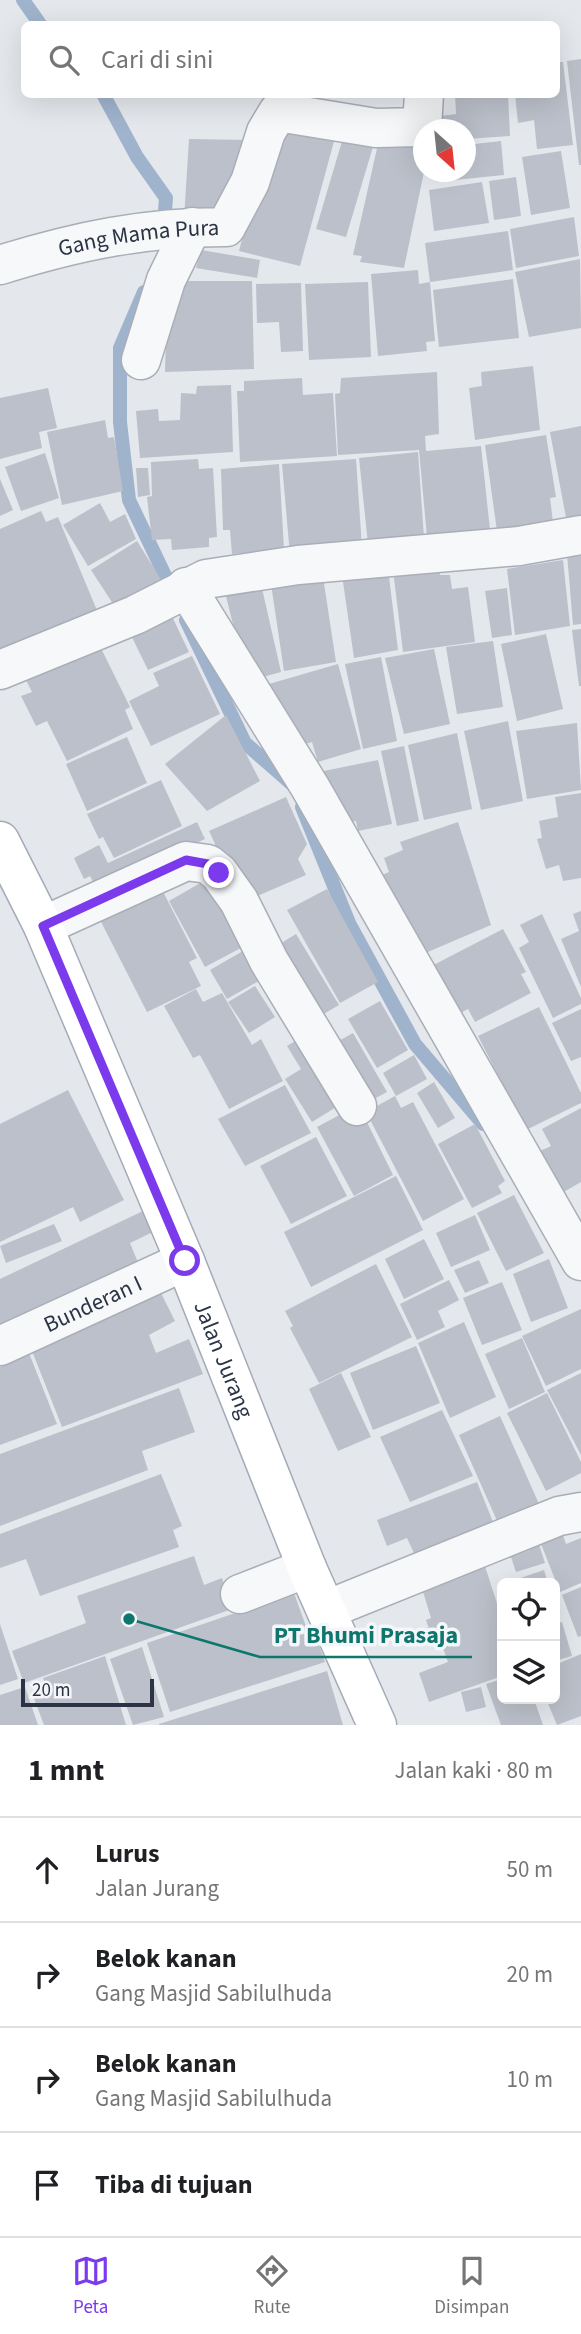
<!DOCTYPE html>
<html lang="id">
<meta charset="utf-8">
<style>
body{margin:0;font-family:"Source Sans 3",sans-serif;background:#f6f6f6;color:#202124}
.controls{position:absolute;right:21px;bottom:21px;display:grid;overflow:hidden;border-radius:10px;box-shadow:0 7px 28px #0002}
.controls button{width:63px;height:63px;display:grid;place-items:center;padding:0;border:0;border-bottom:2px solid #e0e0e0;background:#fff;color:#202124;font:35px sans-serif}
.compass{position:absolute;left:413px;top:119px;width:63px;height:63px;border-radius:50%;background:#fff;box-shadow:0 7px 28px #0002;rotate:153deg}
.scale{position:absolute;left:21px;bottom:18px;width:133px;box-sizing:border-box;padding-left:7px;border:4px solid #2b3445;border-top:0;font-size:19px;line-height:24px;white-space:nowrap;color:#2b3445;-webkit-text-stroke:5px #f4f6f9;paint-order:stroke}
.stop{position:absolute;width:21px;height:21px;margin:-16px;border:5px solid #7c3aed;border-radius:50%;background:#fff}
.stop.end{background:#7c3aed;border-color:#fff;box-shadow:0 2px 7px #0008}
.list{margin:0;padding:0;list-style:none}
h2{display:flex;justify-content:space-between;align-items:center;height:91px;margin:0;padding:0 28px;font-size:30px}
h2 small{font-size:23px;font-weight:400;color:#757577}
.list li{display:grid;grid-template-columns:46px 1fr auto;gap:21px;align-items:center;box-sizing:border-box;height:105px;padding:0 28px;border-top:2px solid #e0e0e0}
.list b{display:block;font-size:26px;white-space:nowrap}
.list p{margin:0;font-size:23px;white-space:nowrap;color:#757577}
.list em{font-size:23px;font-style:normal;color:#757577}
.icon{flex:none;width:38px;height:38px;fill:none;stroke:currentColor;stroke-width:2;stroke-linecap:round;stroke-linejoin:round}
.map{position:relative;flex:none;width:581px;height:1725px;overflow:hidden}
.search{position:absolute;background:#fff;box-shadow:0 7px 28px #0002;left:21px;right:21px;top:21px;height:77px;display:flex;align-items:center;gap:18px;box-sizing:border-box;padding:0 24px;border-radius:10px;color:#757577;font-size:26px}
.sheet{height:511px;background:#fff}
nav{display:flex;justify-content:space-around;align-items:center;box-sizing:border-box;height:98px;border-top:2px solid #e0e0e0;background:#fff;font-size:19px;color:#757577}
nav a{display:grid;justify-items:center;gap:4px}
nav .on{color:#7c3aed}
.map>svg:first-child{display:block}
</style>
<div class="map">
<svg width="581" height="1725" viewBox="0 0 581 1725">
<rect width="100%" height="100%" fill="#e4e7ec"/>
<g fill="none" stroke-linecap="round" stroke-linejoin="round">
<!-- stream -->
<path stroke="#9fb4cc" stroke-width="14" d="M23,0L40,24
M103,94L137,157L166,198L165,211
M144,292L120,348V422L129,500L169,584
M186,620L245,743L293,785
M302,807L349,923L415,1044L483,1124"/>
</g>
<!-- building -->
<path fill="#bbc0ca" d="M581,59V165H579L567,61Z
M556,62H563L573,145L537,149L534,120L518,123L515,94H556Z
M455,94H508L510,136L466,139V130H433V117L456,114Z
M284,118L336,134L300,266L239,251L262,162Z
M345,131L375,140L346,237L316,229Z
M380,135L424,142V172L404,268L360,262L362,256L353,255Z
M189,139L249,140L229,209L184,219Z
M501,141L504,175L445,181L444,172H466V145Z
M561,151L570,208L531,215L522,157Z
M516,177L521,216L494,220L489,181Z
M482,182L489,223L434,231L429,190Z
M574,217L579,256L516,268L510,229Z
M508,231L513,270L430,282L425,243Z
M201,250L260,260L257,278L196,268Z
M580,259L581,328L529,337L515,272Z
M418,270L419,284L430,282L435,341L426,342L427,351L378,356L371,274Z
M513,279L519,338L439,347L433,290Z
M175,281H252L254,369L165,372L167,295Z
M368,282L371,357L309,360L305,284Z
M301,283L303,351L281,352L279,322L257,323L256,284Z
M533,366L540,430L475,440L469,388L482,386L481,372Z
M437,372L439,434L425,436L426,451L481,446L490,530L427,537L419,450L338,455L335,394L340,393L341,378Z
M302,378L303,395L333,393L337,456L240,462L237,391H244V381Z
M231,385L233,452L140,458L136,411L158,409L159,421L180,420L181,393L196,394L197,386Z
M48,388L57,428L39,432L42,448L0,459V398Z
M105,420L108,438L114,437L123,491L62,505L47,432Z
M581,426V521L567,523L550,432Z
M546,435L556,497L550,498L553,522L497,531L485,445Z
M418,452L424,538L368,544L359,458Z
M45,453L59,498L21,511L5,467Z
M198,459L199,469L213,468L217,537L209,538V547L172,550L171,539L152,540L147,497L152,496L151,462Z
M356,459L362,548L290,555L282,464Z
M279,464L284,549L232,554L230,530H223L221,469Z
M136,468H148L150,495L138,497Z
M0,479L13,510L0,516Z
M100,503L110,522L125,514L136,539L88,566L63,525Z
M41,511L46,522L58,517L101,620L0,667V529Z
M137,541L163,583L117,610L91,570Z
M581,541V624L573,625L566,542Z
M563,560L570,626L515,635L507,569Z
M438,564L440,575H450L452,589L468,587L475,642L403,652L393,570Z
M388,569L398,650L354,658L342,575Z
M323,577L336,662L284,671L271,584Z
M261,584L281,672L247,681L225,592Z
M507,588L512,635L492,638L485,591Z
M169,610L189,652L148,670L128,629Z
M581,629V686H579L572,630Z
M546,634L563,709L517,721L501,644Z
M97,640L130,707L125,710L133,729L67,761L47,721L36,726L21,696L32,692L23,674Z
M493,641L503,707L457,714L446,647Z
M434,649L450,724L404,734L385,658Z
M192,656L220,714L151,746L129,701L159,686L153,673Z
M381,657L397,741L363,749L345,664Z
M338,664L361,749L318,762L312,742L289,749L269,684Z
M226,715L260,781L207,811L165,764Z
M508,721L523,801L481,810L464,731Z
M577,723L581,790L527,799L516,731Z
M457,733L472,809L424,820L408,745Z
M127,737L147,783L87,811L66,764Z
M404,746L419,821L397,826L381,751Z
M378,760L392,824L358,831L356,821L336,825L324,771Z
M161,780L182,826L114,858L103,837L99,839L87,814Z
M581,793V878L563,881L559,865L546,869L537,839L542,838L539,821L558,817L555,797Z
M286,797L307,844L298,859L306,875L255,897L234,885L209,831Z
M197,822L205,839L113,881L99,893L90,876L84,879L74,858L99,845L108,863Z
M458,822L491,925L409,960L382,875L389,872L384,858L403,850L400,842Z
M157,880L197,958L189,962L201,986L147,1012L95,910Z
M202,882L256,940L205,967L169,901Z
M327,889L378,982L340,1003L287,910Z
M581,911V987L561,939L579,931L573,914Z
M542,914L581,998V1004L553,1018L519,948L529,942L520,925Z
M503,929L526,972L521,974L531,993L475,1022L468,1009L447,1020L422,971Z
M296,934L339,1005L310,1022L268,951Z
M255,944L271,974L227,999L210,970Z
M255,986L275,1017L249,1033L228,1002Z
M196,989L203,1002L222,993L252,1045L261,1039L283,1081L229,1109L200,1055L193,1058L164,1006Z
M380,1001L408,1050L377,1068L348,1019Z
M539,1007L581,1093V1103L526,1130L478,1036Z
M581,1009V1057L571,1061L552,1023Z
M310,1032L351,1098L312,1122L285,1079L301,1069L287,1046Z
M353,1033L387,1092L361,1106L326,1048Z
M414,1055L427,1079L396,1096L383,1073Z
M434,1082L455,1118L438,1128L417,1093Z
M285,1085L311,1133L245,1166L218,1119Z
M68,1090L124,1200L80,1222L73,1207L0,1242V1124Z
M395,1096L401,1108L413,1102L464,1199L423,1221L366,1112Z
M581,1108V1182L562,1193L540,1151L551,1146L542,1129Z
M347,1111L363,1114L393,1175L354,1196L317,1127Z
M475,1124L505,1181L498,1186L502,1193L472,1208L438,1144Z
M316,1137L347,1196L291,1224L260,1166Z
M396,1176L423,1230L311,1287L284,1232Z
M514,1195L544,1253L506,1271L477,1213Z
M143,1211L153,1232L130,1243L141,1270L0,1342V1279Z
M475,1215L490,1250L451,1267L436,1233Z
M54,1224L62,1241L6,1263L0,1246Z
M424,1239L444,1279L404,1299L385,1259Z
M549,1259L568,1308L531,1322L513,1274Z
M479,1260L489,1283L465,1293L454,1270Z
M376,1264L412,1337L319,1383L290,1328L293,1326L285,1311Z
M449,1280L459,1300L438,1311L445,1327L417,1340L400,1304Z
M502,1282L522,1330L482,1345L463,1298Z
M157,1285L175,1321L149,1335L156,1353L189,1339L203,1374L62,1427L32,1351Z
M581,1309V1369L546,1386L522,1336Z
M464,1322L496,1397L450,1418L418,1343Z
M522,1338L545,1392L509,1409L485,1354Z
M416,1346L440,1403L373,1430L350,1373Z
M29,1353L57,1424L0,1445V1367Z
M341,1373L371,1437L338,1451L309,1389Z
M581,1373V1455L547,1390Z
M179,1388L195,1432L142,1451L148,1470L0,1526V1454Z
M547,1393L581,1462V1473L546,1491L507,1413Z
M442,1410L473,1476L410,1502L380,1437Z
M500,1416L539,1504L498,1523L459,1435Z
M161,1474L182,1526L173,1530L179,1547L40,1596L26,1559L0,1568V1534Z
M477,1482L497,1532L419,1564L407,1538L387,1546L377,1520Z
M536,1535L545,1563L516,1572L511,1557L530,1550L527,1538Z
M563,1535L566,1544L581,1538V1583L560,1592L541,1544Z
M194,1556L204,1585L222,1578L232,1609L24,1683L12,1651L86,1623L77,1596Z
M484,1563L502,1619V1676L429,1702L419,1673L448,1662L443,1648L436,1650L426,1620L431,1618L421,1585Z
M544,1570L548,1583H506Z
M581,1587V1636L578,1637L562,1595Z
M294,1593L307,1629L302,1631L304,1635L314,1631L325,1662L170,1712L147,1643Z
M562,1622L572,1656L555,1661V1624Z
M0,1624L18,1679L0,1685Z
M142,1647L164,1717L133,1725L110,1659Z
M581,1654V1716L557,1725L546,1699H555V1665Z
M105,1656L126,1725H44L32,1693L47,1688L43,1678Z
M327,1671L343,1725H159V1724Z
M502,1679V1699H534L543,1725H501L486,1684Z
M25,1687L38,1725H0V1695Z
M481,1687L486,1707L466,1712L461,1692Z"/>
<g fill="none" stroke-linecap="round" stroke-linejoin="round">
<defs>
<g id="minor">
<path id="s1" d="M0,265C77,241 145,227 226,227L250,182L266,132L278,112L376,128L422,127L424,94"/>
<path d="M141,360L166,280L192,227"/>
<path d="M186,587L310,787L581,1261"/>
<path d="M0,670L135,615L206,579L298,565L519,546L581,535"/>
<path d="M43,926L186,861L208,864L219,873L239,901L269,961L357,1106"/>
<path id="s2" d="M0,1346L185,1261"/>
<path d="M240,1594L307,1568"/>
<path d="M326,1610L559,1516L581,1512"/>
</g>
<g id="major">
<path id="s3" d="M0,841L43,926L185,1261L307,1568L377,1725"/>
</g>
</defs>
<!-- minor casing -->
<use href="#minor" stroke="#a9aeb7" stroke-width="41"/>
<!-- major casing -->
<use href="#major" stroke="#a3abb8" stroke-width="41"/>
<!-- minor -->
<use href="#minor" stroke="#f7f8fa" stroke-width="38"/>
<!-- major -->
<use href="#major" stroke="#fff" stroke-width="38"/>
</g>
<g fill="none" stroke-linecap="round" stroke-linejoin="round">
<!-- route -->
<path stroke="#7c3aed" stroke-width="9" d="M185,1261L43,926L186,860L208,864L219,873"/>
</g>
<g text-anchor="middle" stroke-width="7" stroke-linejoin="round" paint-order="stroke">
<!-- street labels -->
<g font-size="23" fill="#2b3445" stroke="#f4f6f9">
<text dy="8" stroke="none"><textPath href="#s1" startOffset="142">Gang Mama Pura</textPath></text>
<text dy="8" stroke="none"><textPath href="#s2" startOffset="102">Bunderan I</textPath></text>
<text dy="8" stroke="none"><textPath href="#s3" startOffset="565">Jalan Jurang</textPath></text>
</g>
</g>
<!-- callouts -->
<path fill="none" stroke="#0f766e" stroke-width="2.5" d="M129 1619L260 1657H472"/>
<circle fill="#0f766e" stroke="#f4f6f9" stroke-width="2.5" cx="129" cy="1619" r="7"/>
<g font-size="24" text-anchor="middle" font-weight="bold" fill="#0f766e" stroke="#f4f6f9" stroke-width="7" stroke-linejoin="round" paint-order="stroke">
<text x="366" y="1643">PT Bhumi Prasaja</text>
</g>
</svg>
<div class="controls">
<button><svg class="icon" aria-label="locate" viewBox="0 0 24 24"><circle cx="12" cy="12" r="6"/><path d="M12 2v4M12 18v4M2 12h4M18 12h4"/></svg></button>
<button><svg class="icon" aria-label="layers" viewBox="0 0 24 24"><path d="M12 4l9 5-9 5-9-5zM3 14l9 5 9-5"/></svg></button>
</div>
<svg class="compass" viewBox="-18 -18 36 36"><path d="M0-13l5 13h-10z" fill="#e53935"/><path d="M0 13l5-13h-10z" fill="#757577"/></svg>
<div class="scale">20 m</div>
<div class="stop" style="left:185px;top:1261px"></div>
<div class="stop end" style="left:219px;top:873px"></div>
<div class="search"><svg class="icon" aria-label="search" viewBox="0 0 24 24"><circle cx="10" cy="10" r="6"/><path d="M15 15l6 6"/></svg>Cari di sini</div>
</div>
<section class="sheet">
<h2>1 mnt<small>Jalan kaki · 80 m</small></h2>
<ul class="list">
<li><svg class="icon" aria-label="ahead" viewBox="0 0 24 24"><path d="M12 20V5M6 11l6-6 6 6"/></svg><div><b>Lurus</b><p>Jalan Jurang</p></div><em>50 m</em></li>
<li><svg class="icon" aria-label="right" viewBox="0 0 24 24"><path d="M7 20v-9h11M14 6l5 5-5 5"/></svg><div><b>Belok kanan</b><p>Gang Masjid Sabilulhuda</p></div><em>20 m</em></li>
<li><svg class="icon" aria-label="right" viewBox="0 0 24 24"><path d="M7 20v-9h11M14 6l5 5-5 5"/></svg><div><b>Belok kanan</b><p>Gang Masjid Sabilulhuda</p></div><em>10 m</em></li>
<li><svg class="icon" aria-label="arrive" viewBox="0 0 24 24"><path d="M6 21V4h12l-3 4 3 4H6"/></svg><div><b>Tiba di tujuan</b></div></li>
</ul>
</section>
<nav>
<a class="on"><svg class="icon" aria-label="map" viewBox="0 0 24 24"><path d="M3 6l6-2 6 2 6-2v14l-6 2-6-2-6 2zM9 4v14M15 6v14"/></svg>Peta</a>
<a><svg class="icon" aria-label="directions" viewBox="0 0 24 24"><path d="M12 3l9 9-9 9-9-9zM9 14v-3h6M13 9l2 2-2 2"/></svg>Rute</a>
<a><svg class="icon" aria-label="saved" viewBox="0 0 24 24"><path d="M7 4h10v16l-5-4-5 4z"/></svg>Disimpan</a>
</nav>
